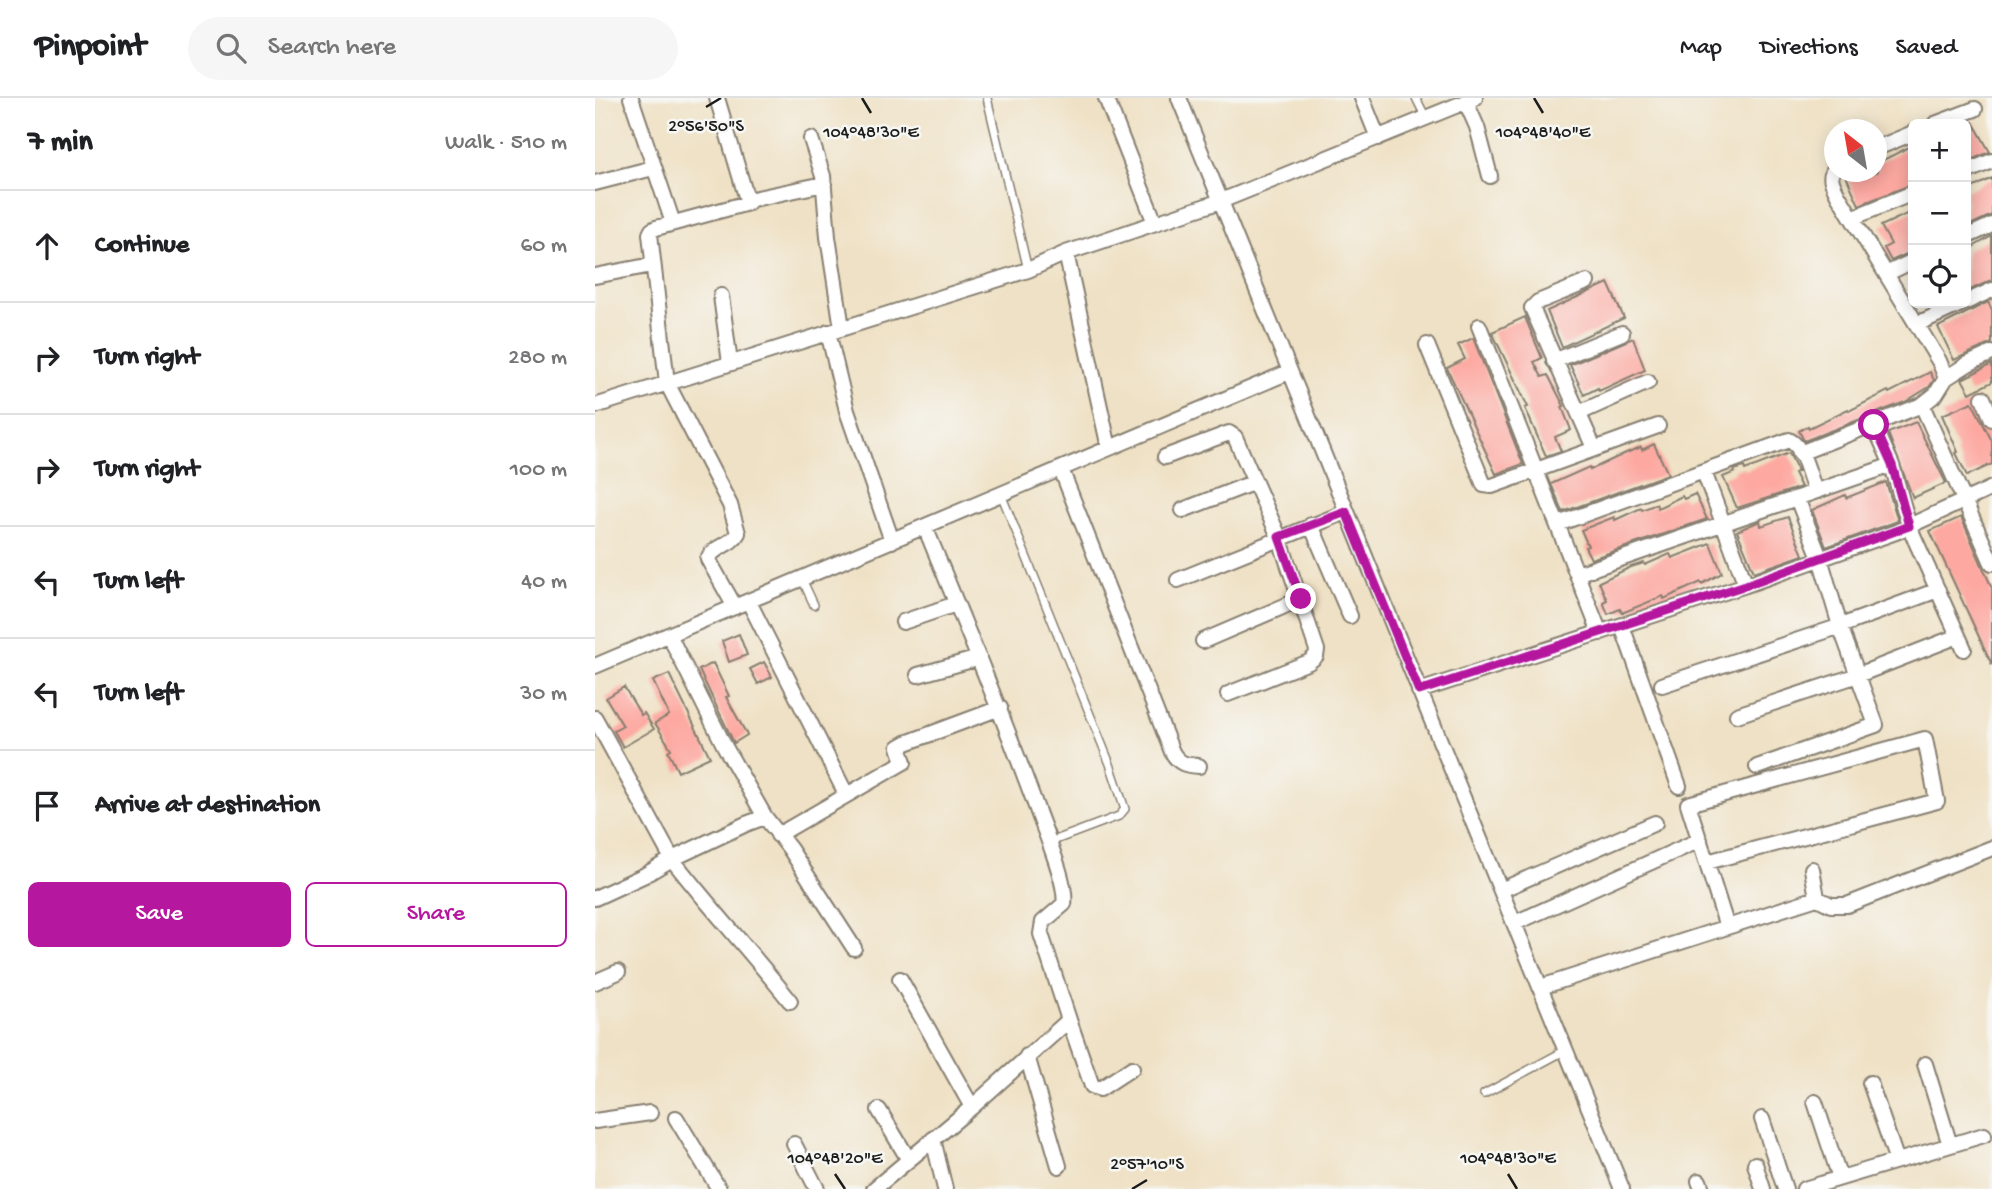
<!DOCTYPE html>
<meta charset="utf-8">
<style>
body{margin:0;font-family:"Gochi Hand",sans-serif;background:#f6f6f6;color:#202124}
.controls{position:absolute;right:21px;top:21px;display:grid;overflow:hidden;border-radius:10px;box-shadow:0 4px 18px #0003}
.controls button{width:63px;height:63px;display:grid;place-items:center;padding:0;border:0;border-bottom:2px solid #e0e0e0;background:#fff;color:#202124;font:35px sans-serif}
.compass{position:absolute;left:1229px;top:21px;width:63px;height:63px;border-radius:50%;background:#fff;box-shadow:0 4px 18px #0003;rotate:329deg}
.stop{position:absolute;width:21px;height:21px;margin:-16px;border:5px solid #b5179e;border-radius:50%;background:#fff}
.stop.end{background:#b5179e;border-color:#fff;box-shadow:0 2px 7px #0008}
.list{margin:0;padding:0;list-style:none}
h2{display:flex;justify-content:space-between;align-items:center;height:91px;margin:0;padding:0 28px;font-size:30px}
h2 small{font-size:23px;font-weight:400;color:#757577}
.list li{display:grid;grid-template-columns:46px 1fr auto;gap:21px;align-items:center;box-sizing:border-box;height:112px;padding:0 28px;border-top:2px solid #e0e0e0}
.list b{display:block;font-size:26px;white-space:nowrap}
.list em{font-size:23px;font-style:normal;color:#757577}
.actions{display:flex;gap:14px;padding:21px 28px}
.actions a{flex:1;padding:16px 0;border:2px solid #b5179e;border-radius:10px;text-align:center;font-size:24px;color:#b5179e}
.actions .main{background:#b5179e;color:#fff}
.icon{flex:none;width:38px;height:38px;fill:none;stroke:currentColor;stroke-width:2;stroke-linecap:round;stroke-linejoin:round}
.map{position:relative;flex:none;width:1397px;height:1091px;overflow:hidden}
header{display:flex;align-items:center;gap:42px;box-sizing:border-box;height:98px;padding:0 35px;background:#fff;border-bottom:2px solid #e0e0e0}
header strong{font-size:33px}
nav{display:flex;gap:38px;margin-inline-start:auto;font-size:24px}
.search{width:490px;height:63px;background:#f6f6f6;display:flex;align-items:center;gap:18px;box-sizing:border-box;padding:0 24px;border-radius:38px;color:#757577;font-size:26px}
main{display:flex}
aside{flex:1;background:#fff}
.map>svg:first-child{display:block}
</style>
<header>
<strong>Pinpoint</strong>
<div class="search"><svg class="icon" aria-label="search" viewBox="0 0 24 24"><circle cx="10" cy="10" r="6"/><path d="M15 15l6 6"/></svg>Search here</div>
<nav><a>Map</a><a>Directions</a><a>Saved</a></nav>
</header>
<main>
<aside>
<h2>7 min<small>Walk · 510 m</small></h2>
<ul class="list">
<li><svg class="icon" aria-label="ahead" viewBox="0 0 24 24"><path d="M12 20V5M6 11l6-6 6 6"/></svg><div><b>Continue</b></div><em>60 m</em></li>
<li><svg class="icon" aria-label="right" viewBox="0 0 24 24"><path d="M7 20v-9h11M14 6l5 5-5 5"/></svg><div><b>Turn right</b></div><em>280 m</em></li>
<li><svg class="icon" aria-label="right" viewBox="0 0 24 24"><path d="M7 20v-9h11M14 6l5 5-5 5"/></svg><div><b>Turn right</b></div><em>100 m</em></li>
<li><svg class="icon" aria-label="left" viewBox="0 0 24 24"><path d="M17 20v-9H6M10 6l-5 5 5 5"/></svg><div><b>Turn left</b></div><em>40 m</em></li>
<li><svg class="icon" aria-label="left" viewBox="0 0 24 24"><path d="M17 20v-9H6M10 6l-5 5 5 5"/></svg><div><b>Turn left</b></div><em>30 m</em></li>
<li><svg class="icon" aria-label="arrive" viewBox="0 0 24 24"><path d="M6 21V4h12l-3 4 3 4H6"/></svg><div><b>Arrive at destination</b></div></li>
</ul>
<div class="actions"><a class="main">Save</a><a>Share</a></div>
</aside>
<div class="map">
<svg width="1397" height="1091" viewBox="0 0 1397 1091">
<rect width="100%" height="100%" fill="#f6f6f2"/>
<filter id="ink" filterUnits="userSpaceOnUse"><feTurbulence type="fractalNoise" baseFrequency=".0143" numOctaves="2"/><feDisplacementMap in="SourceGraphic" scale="14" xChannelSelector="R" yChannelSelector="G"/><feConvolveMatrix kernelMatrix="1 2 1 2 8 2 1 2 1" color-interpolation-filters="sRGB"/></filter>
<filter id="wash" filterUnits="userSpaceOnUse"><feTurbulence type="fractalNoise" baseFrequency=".00686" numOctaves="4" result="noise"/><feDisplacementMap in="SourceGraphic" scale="28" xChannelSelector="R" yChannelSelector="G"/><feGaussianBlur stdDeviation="1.57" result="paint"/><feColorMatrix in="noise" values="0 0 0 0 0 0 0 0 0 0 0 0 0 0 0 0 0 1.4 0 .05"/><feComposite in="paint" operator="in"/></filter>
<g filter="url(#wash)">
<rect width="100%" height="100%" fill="#efe1c5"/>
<g id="blocks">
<!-- building -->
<path fill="#fda9a1" d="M1378,24L1395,54L1371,64V28Z
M1318,47V86L1264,107L1251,78L1260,74H1282V65Z
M1397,80V117L1371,129V93Z
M1318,113V153L1296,163L1289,150L1296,146L1286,128Z
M1397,138V182L1371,194V153Z
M1013,185L1029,220L967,249L952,213Z
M1393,204L1397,212V245L1359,262L1343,229Z
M930,219L947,260L939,264L947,279L953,277L969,308L967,309L976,332L960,339L966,353L951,358L930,310L933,309L897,234Z
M878,240L928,366L901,376L852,270L870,261L863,247Z
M1038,240L1050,272L1004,293L1003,290L989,297L975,267Z
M1397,266V284L1375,295L1367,281Z
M1335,274L1339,282L1334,289L1310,304L1209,343L1204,333L1213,328L1214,330L1253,311L1254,313L1293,293L1294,295Z
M1377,304L1397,343V366L1372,378L1361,355L1363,354L1347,317Z
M1321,324L1351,385L1318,400L1293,335Z
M1059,346L1073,376L968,414L956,386L994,369L995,372L1031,355L1046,349L1047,352Z
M1194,355L1203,373L1199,375L1206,389L1142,410L1128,379L1140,374L1139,372L1149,369L1150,372Z
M1291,384L1303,423L1231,449L1217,412L1250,397L1251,400Z
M1100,396L1112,421L996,461L990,449L993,448L986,432L1019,419L1020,422L1046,410L1047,412L1061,406L1063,410L1087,398L1089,401Z
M1193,419L1208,457L1159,474L1142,433L1165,423L1166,428Z
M1366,419L1397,490V567L1335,433Z
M1115,445L1127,475L1107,486L1106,484L1069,501L1068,498L1027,515L1025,511L1013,516L1008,504L1012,502L1004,484L1036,469L1049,465L1050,467L1075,456L1077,460Z
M144,536L152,557L134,564L127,543Z
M169,564L177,579L163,586L155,571Z
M118,565L134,598L131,599L152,637L139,645L104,572Z
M74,576L115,659L83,674L73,653L76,651L60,625L74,617L58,583Z
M29,589L46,617L49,615L59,631L28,649L19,633L28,628L11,600Z"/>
</g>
</g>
<g filter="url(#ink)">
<use href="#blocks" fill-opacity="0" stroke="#867e70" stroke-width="2"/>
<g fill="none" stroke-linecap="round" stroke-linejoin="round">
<defs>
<path id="lane" d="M392,0L433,172
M821,0L831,20
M406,396L515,666L530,711L524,718L455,744
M207,481L219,507
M889,996L971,952"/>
<path id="street" d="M36,0L78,125
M122,0L153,105L61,130L57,132L55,136L72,285L135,407L143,435C136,448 118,448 113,461L140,509
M511,0L560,125
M584,0L1027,1091
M767,0L783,40
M871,4L882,29L895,78
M1340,26L1380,11
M216,41L228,78L233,139L247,230
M1282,50L1318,35
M1371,74L1397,63
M0,85L58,70
M153,102L229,86
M1257,120L1318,95
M1371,139L1397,127
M471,155L514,350
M1291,176L1318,163
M0,178L57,167
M992,184L943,204L937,210L999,350
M126,198L135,265
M1371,204L1397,192
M1322,226L1368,205
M884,228L1005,535
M233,234L252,313L297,443
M832,247L889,387L897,388L1063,328
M959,263L1027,235
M1351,280L1373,266L1397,255
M1388,300L1397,321
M1327,307L1397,465
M0,308L433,172L471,155L626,103L880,0
M984,315L1053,284
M1279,327L1297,367L1314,428L1369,551
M1205,355L1327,307L1341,296L1351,280L1344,263L1243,97C1239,88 1232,79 1240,71
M570,359L634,335L640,339L684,439L722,552L721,558L714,564L633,596
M466,371L577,654C584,666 590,667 604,668
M1109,374L1151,487
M588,412L660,384
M963,426L1194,342C1209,349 1214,378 1220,393
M716,427L755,518
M982,476L1202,400
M583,482L751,414
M154,504L251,696
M308,524L361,506
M1027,528L1084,688
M74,537L130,649L170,719
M608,543L706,501
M0,568L694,274
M323,577L384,560
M1067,587L1240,530L1343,492
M824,593L1151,487L1301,434L1397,390
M1142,617L1263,577L1363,538
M0,620L77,761L50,777L0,800
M1162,669L1281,627L1245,528L1225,460L1202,400L1297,367
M183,737L309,664L304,649L311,645L405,610
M1112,764L1342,703L1330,641L1093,706L1132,829
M1217,771L1222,800
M906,792L1060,725
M920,825L1105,742
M305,881L377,1009
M0,884L23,874
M946,889L1222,800L1236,807H1252L1397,750
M195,903C157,855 115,810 77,761L151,726L170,719L195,751L259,850
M474,922L497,988L505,991L537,970
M432,958L464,1068
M1330,966L1355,1047
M1275,985L1302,1063
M1220,1004L1245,1080
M284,1012L314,1062
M81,1020L124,1091
M1167,1021L1190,1091
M0,1023L55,1015
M338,1041L350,1091
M199,1046L222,1091
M1160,1066L1168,1091
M1104,1083L1107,1091
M279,1091L377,1009L474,922L446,836L448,824L469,806C473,787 450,734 443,714C408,618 369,523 330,429
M1209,1091L1389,1037"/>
</defs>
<!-- lane casing -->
<use href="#lane" stroke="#867e70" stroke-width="10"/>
<!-- street casing -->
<use href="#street" stroke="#867e70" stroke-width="18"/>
<!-- lane -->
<use href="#lane" stroke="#fff" stroke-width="7"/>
<!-- street -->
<use href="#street" stroke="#fff" stroke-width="14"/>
</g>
</g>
<g fill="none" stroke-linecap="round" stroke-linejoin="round" filter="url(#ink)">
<!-- route -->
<path stroke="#b5179e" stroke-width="9" d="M706,501L684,439L751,414L824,593L1151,487L1314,428L1297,367L1279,327"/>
</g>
<!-- ticks -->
<path fill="none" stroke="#1c1c1c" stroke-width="2.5" d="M267,0L276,15M939,0L948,15M111,9L126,0M240,1076L250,1091M913,1076L922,1091M537,1091L552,1082"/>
<g font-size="18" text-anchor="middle" fill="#1c1c1c" stroke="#f6f6f2" stroke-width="5" stroke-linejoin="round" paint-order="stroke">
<text x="111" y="33">2°56'50"S</text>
<text x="276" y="39">104°48'30"E</text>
<text x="948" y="39">104°48'40"E</text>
<text x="240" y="1065">104°48'20"E</text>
<text x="913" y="1065">104°48'30"E</text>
<text x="552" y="1071">2°57'10"S</text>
</g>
</svg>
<div class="controls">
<button>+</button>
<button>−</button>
<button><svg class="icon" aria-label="locate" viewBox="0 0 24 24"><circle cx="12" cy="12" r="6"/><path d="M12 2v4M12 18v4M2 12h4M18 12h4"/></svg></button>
</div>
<svg class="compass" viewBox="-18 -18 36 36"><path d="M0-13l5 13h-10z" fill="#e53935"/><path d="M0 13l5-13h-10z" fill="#757577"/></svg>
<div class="stop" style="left:1279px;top:327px"></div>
<div class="stop end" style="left:706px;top:501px"></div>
</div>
</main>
